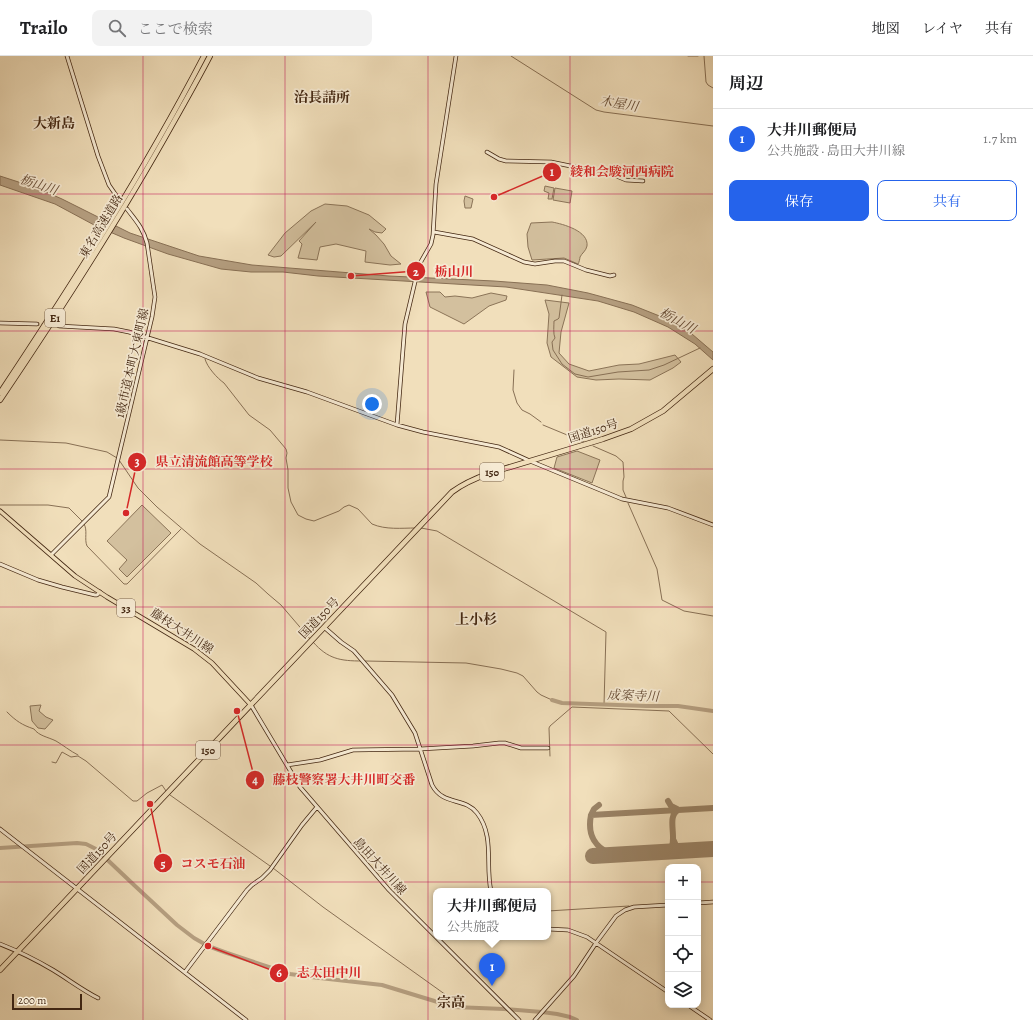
<!DOCTYPE html>
<html lang="ja">
<meta charset="utf-8">
<style>
body{margin:0;font-family:Alegreya,"Noto Serif JP",serif;background:#f2f2f2;color:#202124}
.controls{position:absolute;right:12px;bottom:12px;display:grid;overflow:hidden;border-radius:8px;box-shadow:0 2px 10px #0003}
.controls button{width:36px;height:36px;display:grid;place-items:center;padding:0;border:0;border-bottom:1px solid #e0e0e0;background:#fff;color:#202124;font:20px sans-serif}
.scale{position:absolute;left:12px;bottom:10px;width:70px;box-sizing:border-box;padding-left:4px;border:2px solid #432712;border-top:0;font-size:11px;line-height:14px;white-space:nowrap;color:#432712;-webkit-text-stroke:3px #f6ead3;paint-order:stroke}
.you{position:absolute;left:372px;top:348px;width:14px;height:14px;margin:-10px;border:3px solid #fff;border-radius:50%;background:#1a73e8;box-shadow:0 0 0 6px #1a73e833}
.badge{display:grid;place-items:center;width:26px;height:26px;border-radius:50%;background:#2563eb;color:#fff;font-size:13px;font-weight:700}
.pin{position:absolute;translate:-50% -33px;filter:drop-shadow(0 1px 2px #0008)}
.pin::after{content:'';position:absolute;top:21px;width:14px;height:12px;background:inherit;clip-path:polygon(0 0,100% 0,50% 100%)}
.popup{position:absolute;left:433px;top:832px;width:118px;height:52px;box-sizing:border-box;display:grid;place-content:center;border-radius:8px;background:#fff;filter:drop-shadow(0 1px 3px #0005);font-size:13px;white-space:nowrap;color:#757577}
.popup b{font-size:15px;color:#202124}
.popup::after{content:'';position:absolute;left:50%;top:100%;margin-left:-8px;border:8px solid transparent;border-top-color:#fff}
.list{margin:0;padding:0;list-style:none}
h2{display:flex;justify-content:space-between;align-items:center;height:52px;margin:0;padding:0 16px;font-size:17px}
h2 small{font-size:13px;font-weight:400;color:#757577}
.list li{display:grid;grid-template-columns:26px 1fr auto;gap:12px;align-items:center;box-sizing:border-box;height:60px;padding:0 16px;border-top:1px solid #e0e0e0}
.list b{display:block;font-size:15px;white-space:nowrap}
.list p{margin:0;font-size:13px;white-space:nowrap;color:#757577}
.list em{font-size:13px;font-style:normal;color:#757577}
.actions{display:flex;gap:8px;padding:12px 16px}
.actions a{flex:1;padding:9px 0;border:1px solid #2563eb;border-radius:8px;text-align:center;font-size:14px;color:#2563eb}
.actions .main{background:#2563eb;color:#fff}
.icon{flex:none;width:22px;height:22px;fill:none;stroke:currentColor;stroke-width:2;stroke-linecap:round;stroke-linejoin:round}
.map{position:relative;flex:none;width:713px;height:964px;overflow:hidden}
header{display:flex;align-items:center;gap:24px;box-sizing:border-box;height:56px;padding:0 20px;background:#fff;border-bottom:1px solid #e0e0e0}
header strong{font-size:19px}
nav{display:flex;gap:22px;margin-inline-start:auto;font-size:14px}
.search{width:280px;height:36px;background:#f2f2f2;display:flex;align-items:center;gap:10px;box-sizing:border-box;padding:0 14px;border-radius:8px;color:#757577;font-size:15px}
main{display:flex}
aside{flex:1;background:#fff}
.map>svg:first-child{display:block}
</style>
<header>
<strong>Trailo</strong>
<div class="search"><svg class="icon" aria-label="search" viewBox="0 0 24 24"><circle cx="10" cy="10" r="6"/><path d="M15 15l6 6"/></svg>ここで検索</div>
<nav><a>地図</a><a>レイヤ</a><a>共有</a></nav>
</header>
<main>
<div class="map">
<svg width="713" height="964" viewBox="0 0 713 964">
<rect width="100%" height="100%" fill="#f1dfbb"/>
<filter id="stains"><feTurbulence type="fractalNoise" baseFrequency=".005" numOctaves="4"/><feColorMatrix values="0 0 0 0 .2 0 0 0 0 .09 0 0 0 0 .02 0 0 0 .5 -.17"/></filter>
<radialGradient id="worn" r=".72"><stop offset=".6" stop-color="#630" stop-opacity="0"/><stop offset="1" stop-color="#630" stop-opacity=".3"/></radialGradient>
<!-- green -->
<path fill="#d3c09e" stroke="#8b7458" d="M545,130L554,132L552,143H548L549,137L544,135Z
M555,132L572,135L570,147L553,144Z
M465,140L473,143L471,152H465L464,145Z
M325,148L347,150L369,159L386,173L382,177L375,176L369,173L376,179L384,188L391,200L401,208L390,209L365,206L366,195L336,188L320,191L317,204L298,202L302,188L299,185L316,166L281,200L274,201L268,199L285,177L311,155Z
M552,166C563,168 589,175 587,190C586,195 582,197 580,201C580,202 579,207 578,208L564,202L532,204L528,191L527,178L531,167Z
M426,236H440L445,241L455,240L472,242L491,237L507,240L506,244L489,250L464,268L430,251Z
M545,244L569,247L561,276L559,297L569,308L589,315L619,309L639,308L675,299L681,306L673,312L650,324L619,323L596,324L577,321L551,301L547,287L549,258Z
M577,395L600,404L592,427L554,412L557,401Z
M142,449L171,477L127,521L119,513L127,504L107,485Z
M41,649L39,655L46,661L53,664L45,673L38,672L32,665L30,650Z"/>
<!-- water -->
<path fill="#b6a082" stroke="#887055" d="M0,120L37,132L62,143L130,177L199,200L252,209L389,220L494,225L547,229L588,237L632,249L662,261L692,278L713,296V304L695,288L668,271L634,256L598,245L506,231L318,220L283,216H251L221,213L168,198L124,182L96,170L55,148L0,129Z"/>
<g fill="none" stroke-linecap="round" stroke-linejoin="round">
<!-- stream -->
<path stroke="#887055" stroke-width="1" d="M511,0L596,54L604,56L713,70
M688,0H698
M704,0L706,26L708,29L713,32
M562,239L559,262L558,263L554,265C554,269 553,278 555,282L552,286L553,294L562,308L575,318L588,321L618,316L649,314L664,309L700,292
M205,303C207,311 217,322 224,327L249,359L270,374L286,393L287,397L286,402L288,414V432L291,446L298,459L306,463L314,465L339,455L344,451L349,449L358,453L372,468C386,474 401,472 416,472
M514,314L513,334L517,347L522,354L530,358L541,366
M543,369L584,386
M0,384L66,387L107,396L117,402
M593,390L616,400L623,406L624,421L623,425V434L626,441
M119,404L138,432L157,451L200,488L256,527L268,538L281,549L311,584
M628,447L657,513L662,544L684,555L713,560
M0,449H48L69,452L82,465
M84,468C88,474 84,483 87,490L124,528H127L181,473
M421,472L437,475L606,576L604,649
M313,586C328,603 340,605 362,605
M365,605L466,607L501,613L517,617L523,620L537,636L541,639L552,644
M7,656C16,665 22,669 34,673C39,680 48,681 56,685C63,689 70,695 78,699
M550,700L549,672L550,670L572,651L669,655L713,698
M52,706L56,707L62,696L71,701L78,700L86,705L133,745H137L147,737L162,729L166,735
M170,739L270,810
M273,812L323,851L446,939V949
M548,855L629,850"/>
<!-- river -->
<path stroke="#b6a082" stroke-width="4" d="M552,644L562,647L646,650H678L713,655
M0,792L77,787L86,788L96,793L134,829L177,869L194,882L208,890L227,897L290,918L311,921L382,929L454,951L504,953L542,956L557,958L570,961L577,964"/>
<!-- taxiway -->
<path stroke="#9a8366" stroke-width="6" d="M668,745L671,750L677,753
M591,759L594,753L599,749
M674,785C676,793 682,794 690,795
M654,797L664,795L672,790C676,779 667,760 678,754
M615,799C595,793 587,779 591,759L713,752"/>
<!-- runway -->
<path stroke="#9a8366" stroke-width="16" d="M593,800L713,793"/>
<!-- secondary-tunnel -->
<path stroke="#ceba99" stroke-width="3" stroke-dasharray="3 1.5" stroke-linecap="butt" d="M37,268L59,270"/>
<defs>
<path id="secondary" d="M67,0L98,100L109,129L120,145
M487,96L499,103L506,105L551,106L614,119L626,124L643,125
M434,176L473,183L524,206L535,208L555,205H564L586,214L610,220L614,219
M0,267L37,268
M59,270L114,273L129,276L200,298L258,322L307,336L397,369L423,376L499,391L530,405L622,443L668,452L713,469
M397,369L405,268L419,209L431,188L433,179L436,128L456,0
M51,499L109,441L152,261L155,241L147,187C143,172 136,165 127,153
M0,508L38,524L62,531L95,539H97L100,536
M325,572L341,586L354,595L392,639L415,677L432,729C443,750 465,741 477,757C495,780 485,809 491,835
M251,649L300,731L389,834L519,964
M287,709L320,704L353,694L420,693L473,690L499,687H505L521,692H548
M0,773L246,964
M698,847L713,846
M548,873L568,874L587,881L668,936
M0,888C18,895 36,904 53,914C68,923 82,934 98,942
M185,916L247,834L252,829L262,822L270,814L302,769L317,751
M688,949L710,964
M535,964L574,920L596,887L616,860L625,854L634,851L668,849"/>
<path id="primary" d="M0,455L75,520L107,541L194,593L212,607L251,649"/>
<path id="highway" d="M0,337C73,227 143,117 204,0
M0,344C60,255 119,164 172,69C185,46 198,23 210,0
M0,914L452,436C464,427 476,422 490,417L603,383L631,373L663,355L713,313"/>
</defs>
<!-- secondary casing -->
<use href="#secondary" stroke="#432712" stroke-width="4.5"/>
<!-- primary casing -->
<use href="#primary" stroke="#432712" stroke-width="5"/>
<!-- highway casing -->
<use href="#highway" stroke="#432712" stroke-width="6"/>
<!-- secondary -->
<use href="#secondary" stroke="#f6ead3" stroke-width="3"/>
<!-- primary -->
<use href="#primary" stroke="#f1dfbb" stroke-width="3.5"/>
<!-- highway -->
<use href="#highway" stroke="#f1dfbb" stroke-width="4.5"/>
</g>
<!-- grid -->
<path fill="none" stroke="#c2185b" stroke-width="1" stroke-opacity="0.55" d="M143,0V964M285,0V964M428,0V964M570,0V964M0,138H713M0,275H713M0,413H713M0,551H713M0,689H713M0,826H668M698,826H713"/>
<g text-anchor="middle" stroke-width="3.5" stroke-linejoin="round" paint-order="stroke">
<!-- shield labels -->
<g fill="#f6ead3" stroke="#79624c" stroke-width="1">
<rect x="45" y="253" width="20" height="18" rx="3"/>
<rect x="480" y="407" width="24" height="18" rx="3"/>
<rect x="117" y="543" width="18" height="18" rx="3"/>
<rect x="196" y="685" width="24" height="18" rx="3"/>
</g>
<g font-size="11" font-weight="bold" fill="#432712">
<text x="55" y="266">E1</text>
<text x="492" y="420">150</text>
<text x="126" y="556">33</text>
<text x="208" y="698">150</text>
</g>
<!-- street labels -->
<g font-size="12" fill="#432712" stroke="#f6ead3">
<text transform="translate(101 170) rotate(-59)" y="4">東名高速道路</text>
<text transform="translate(132 307) rotate(-77)" y="4">1級市道本町大東町線</text>
<text transform="translate(593 375) rotate(-18)" y="4">国道150号</text>
<text transform="translate(319 562) rotate(-46)" y="4">国道150号</text>
<text transform="translate(182 575) rotate(33)" y="4">藤枝大井川線</text>
<text transform="translate(97 797) rotate(-47)" y="4">国道150号</text>
<text transform="translate(380 810) rotate(48)" y="4">島田大井川線</text>
</g>
<!-- water labels -->
<g font-size="13" font-style="italic" fill="#664b34" stroke="#f6ead3">
<text transform="translate(619 47) rotate(10)" y="5">木屋川</text>
<text transform="translate(39 128) rotate(19)" y="5">栃山川</text>
<text transform="translate(678 264) rotate(29)" y="5">栃山川</text>
<text transform="translate(633 639) rotate(2)" y="5">成案寺川</text>
</g>
<!-- quarter labels -->
<g font-size="14" font-weight="bold" fill="#432712" stroke="#f6ead3">
<text x="322" y="46">治長請所</text>
<text x="54" y="72">大新島</text>
<text x="476" y="568">上小杉</text>
<text x="451" y="951">宗高</text>
</g>
</g>
<!-- callouts -->
<path fill="none" stroke="#d62828" stroke-width="1.5" d="M494 141L552 116M351 220L416 215M126 457L137 406M237 655L255 724M150 748L163 807M208 890L279 917"/>
<g fill="#d62828" stroke="#f6ead3" stroke-width="1.5">
<circle cx="494" cy="141" r="4"/>
<circle cx="351" cy="220" r="4"/>
<circle cx="126" cy="457" r="4"/>
<circle cx="237" cy="655" r="4"/>
<circle cx="150" cy="748" r="4"/>
<circle cx="208" cy="890" r="4"/>
<circle cx="552" cy="116" r="10"/>
<circle cx="416" cy="215" r="10"/>
<circle cx="137" cy="406" r="10"/>
<circle cx="255" cy="724" r="10"/>
<circle cx="163" cy="807" r="10"/>
<circle cx="279" cy="917" r="10"/>
</g>
<g font-size="12" text-anchor="middle" font-weight="bold" fill="#fff">
<text x="552" y="120">1</text>
<text x="416" y="220">2</text>
<text x="137" y="410">3</text>
<text x="255" y="728">4</text>
<text x="163" y="812">5</text>
<text x="279" y="921">6</text>
</g>
<g font-size="13" text-anchor="middle" font-weight="bold" fill="#d62828" stroke="#f6ead3" stroke-width="3.5" stroke-linejoin="round" paint-order="stroke">
<text x="622" y="120">綾和会駿河西病院</text>
<text x="454" y="220">栃山川</text>
<text x="214" y="410">県立清流館高等学校</text>
<text x="344" y="728">藤枝警察署大井川町交番</text>
<text x="213" y="812">コスモ石油</text>
<text x="329" y="921">志太田中川</text>
</g>
<rect width="100%" height="100%" filter="url(#stains)"/>
<rect width="100%" height="100%" fill="url(#worn)"/>
</svg>
<div class="controls">
<button>+</button>
<button>−</button>
<button><svg class="icon" aria-label="locate" viewBox="0 0 24 24"><circle cx="12" cy="12" r="6"/><path d="M12 2v4M12 18v4M2 12h4M18 12h4"/></svg></button>
<button><svg class="icon" aria-label="layers" viewBox="0 0 24 24"><path d="M12 4l9 5-9 5-9-5zM3 14l9 5 9-5"/></svg></button>
</div>
<div class="scale">200 m</div>
<div class="you"></div>
<div class="pin badge" style="left:492px;top:930px">1</div>
<div class="popup"><b>大井川郵便局</b>公共施設</div>
</div>
<aside>
<h2>周辺<small></small></h2>
<ul class="list">
<li><span class="badge">1</span><div><b>大井川郵便局</b><p>公共施設 · 島田大井川線</p></div><em>1.7 km</em></li>
</ul>
<div class="actions"><a class="main">保存</a><a>共有</a></div>
</aside>
</main>
